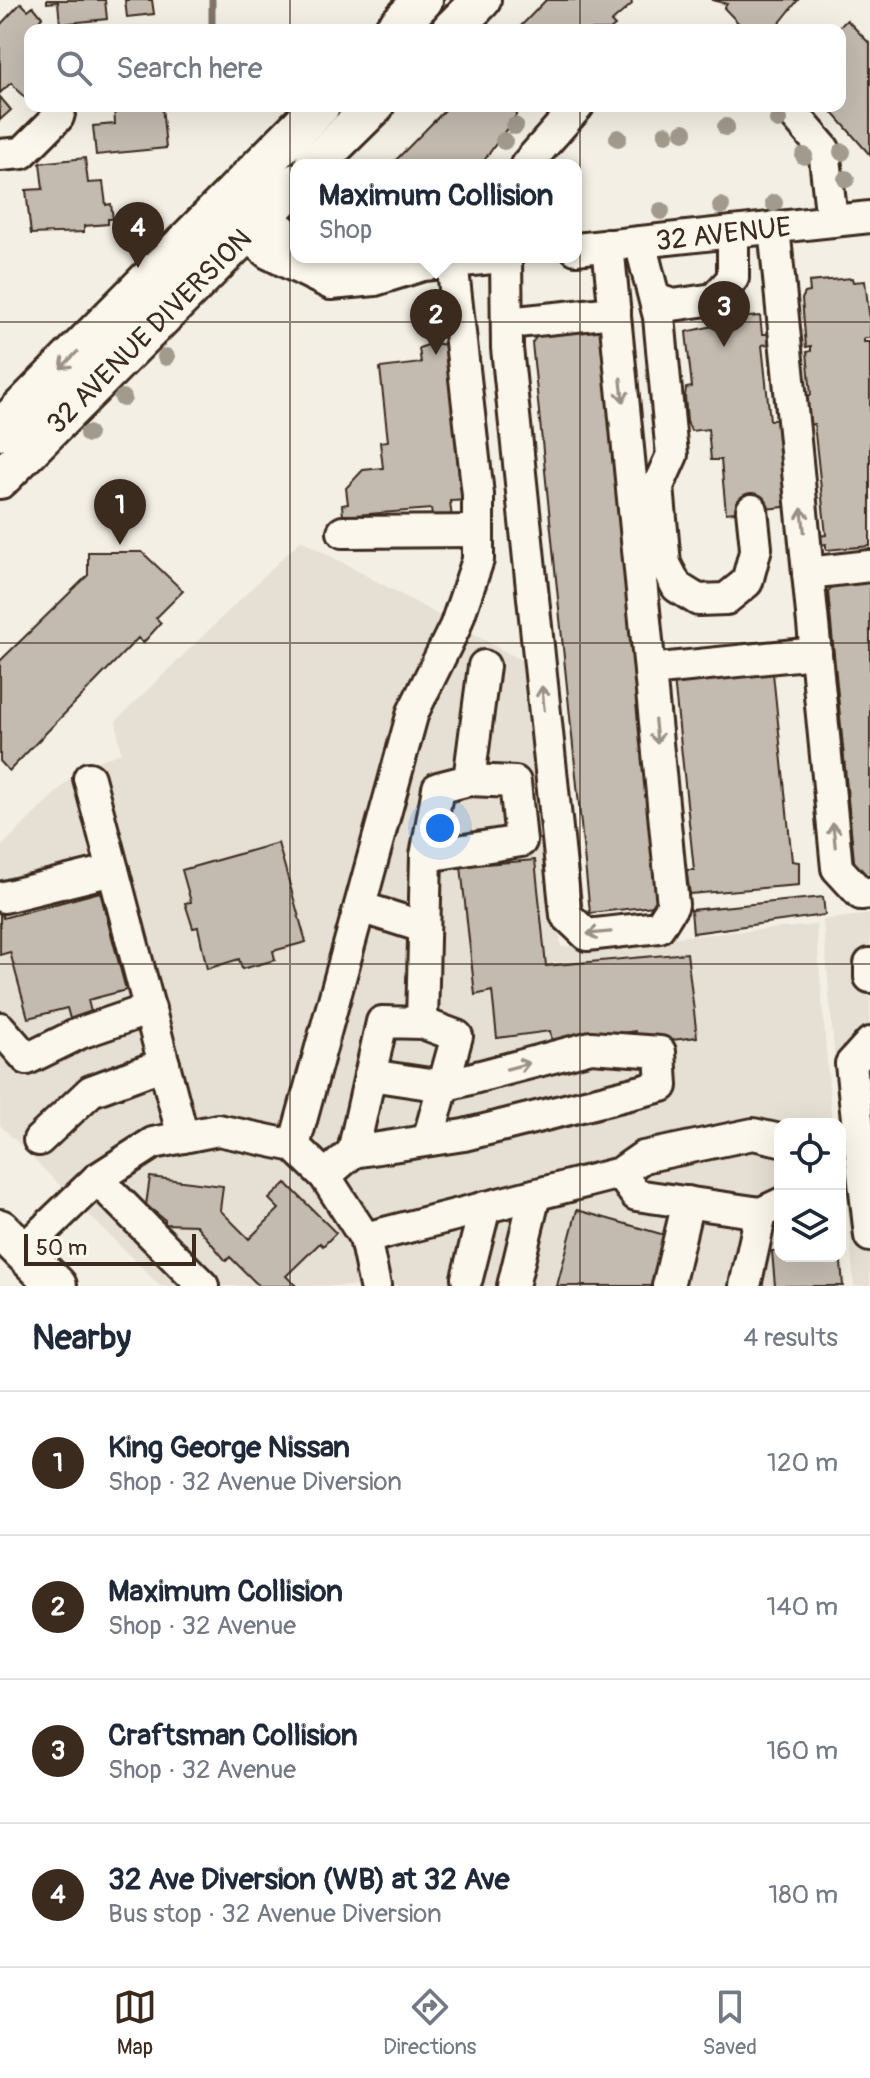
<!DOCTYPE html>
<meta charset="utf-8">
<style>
body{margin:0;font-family:Pangolin,sans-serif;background:#f2f2f3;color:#1f2937}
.controls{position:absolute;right:24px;bottom:24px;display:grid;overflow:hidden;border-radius:16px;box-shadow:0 8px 32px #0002}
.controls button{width:72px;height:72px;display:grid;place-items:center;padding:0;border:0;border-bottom:2px solid #e0e1e3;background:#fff;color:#1f2937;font:40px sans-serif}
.scale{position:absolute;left:24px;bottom:20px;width:172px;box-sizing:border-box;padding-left:8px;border:4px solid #3b2a1e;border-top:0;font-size:22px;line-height:28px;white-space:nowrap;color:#3b2a1e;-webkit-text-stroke:6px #fbf7ec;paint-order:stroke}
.you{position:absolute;left:440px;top:828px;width:28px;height:28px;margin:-20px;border:6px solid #fff;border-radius:50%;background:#1a73e8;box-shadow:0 0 0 12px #1a73e833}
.badge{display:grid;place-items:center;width:52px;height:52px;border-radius:50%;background:#3b2a1e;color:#fff;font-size:26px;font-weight:700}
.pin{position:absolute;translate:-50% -66px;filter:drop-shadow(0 2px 4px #0008)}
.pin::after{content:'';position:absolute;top:42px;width:28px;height:24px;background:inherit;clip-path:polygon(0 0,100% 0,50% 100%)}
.popup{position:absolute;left:290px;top:159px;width:292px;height:104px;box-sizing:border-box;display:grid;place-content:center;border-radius:16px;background:#fff;filter:drop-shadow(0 2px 6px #0005);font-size:26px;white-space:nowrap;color:#747a83}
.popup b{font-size:30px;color:#1f2937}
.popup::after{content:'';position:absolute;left:50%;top:100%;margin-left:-16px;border:16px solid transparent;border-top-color:#fff}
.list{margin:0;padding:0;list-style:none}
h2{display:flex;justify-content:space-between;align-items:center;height:104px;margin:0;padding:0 32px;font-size:34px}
h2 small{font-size:26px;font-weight:400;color:#747a83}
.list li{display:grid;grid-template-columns:52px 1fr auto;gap:24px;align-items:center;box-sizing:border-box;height:144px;padding:0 32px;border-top:2px solid #e0e1e3}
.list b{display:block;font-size:30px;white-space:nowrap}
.list p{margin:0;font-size:26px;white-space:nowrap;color:#747a83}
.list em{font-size:26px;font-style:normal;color:#747a83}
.icon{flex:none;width:44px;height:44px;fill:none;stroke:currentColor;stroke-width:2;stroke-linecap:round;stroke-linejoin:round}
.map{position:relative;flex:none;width:870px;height:1286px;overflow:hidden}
.search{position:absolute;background:#fff;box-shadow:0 8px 32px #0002;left:24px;right:24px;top:24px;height:88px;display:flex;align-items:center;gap:20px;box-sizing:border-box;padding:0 28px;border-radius:16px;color:#747a83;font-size:30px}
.sheet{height:680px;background:#fff}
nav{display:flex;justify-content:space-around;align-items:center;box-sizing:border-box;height:112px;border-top:2px solid #e0e1e3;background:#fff;font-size:22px;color:#747a83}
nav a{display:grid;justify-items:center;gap:4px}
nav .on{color:#3b2a1e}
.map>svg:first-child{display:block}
</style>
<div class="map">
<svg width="870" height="1286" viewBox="0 0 870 1286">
<rect width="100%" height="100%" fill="#f3efe4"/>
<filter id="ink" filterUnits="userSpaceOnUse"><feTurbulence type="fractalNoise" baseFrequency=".0125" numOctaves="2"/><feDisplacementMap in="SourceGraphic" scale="16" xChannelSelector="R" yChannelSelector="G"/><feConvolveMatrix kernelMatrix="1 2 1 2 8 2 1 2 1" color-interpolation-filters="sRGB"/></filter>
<g filter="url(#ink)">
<!-- built -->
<path fill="#e5dfd4" d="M301,540L530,665L561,947L816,925L832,1124H780V1256H840V1224L845,1286H160L0,1125V848L83,766L121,753L116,721Z
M870,914V1286H854L823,920Z"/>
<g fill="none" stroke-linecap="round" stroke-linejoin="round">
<!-- stream -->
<path stroke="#817468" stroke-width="7" d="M212,30V0"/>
</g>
<!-- building -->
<path fill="#c3bbb0" stroke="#3b2a1e" stroke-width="2" d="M47,0H105L107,19L60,24L58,2L47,3Z
M125,0H152L154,14L127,17Z
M546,0H631L632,4L611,22L615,26L610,30H517Z
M712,0H798L774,30L744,29L724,8L727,4Z
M21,3L28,10L33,6L42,17L38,21L46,30H30V94L25,98L11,83L0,93V25Z
M847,20L870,44V155L827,106H840V30H836Z
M0,97L11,110L0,120Z
M114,106H162L166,148L96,155L93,126L115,124Z
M449,106L522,107L481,165H391Z
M85,158L88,183L103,182L106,205L111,204L113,219H108V224L84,226V232L31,234L26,190L43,189L40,163Z
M852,278L853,282L865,281L870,321V338H864V342H870V546L826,550V544L816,545V536L826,535L814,424L808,425L803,396L811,395L807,352L811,351V346L806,347L802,299L805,293L810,292L809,282Z
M760,316L762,334H769L771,344L762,345L770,420L784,419L793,506L726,513L721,460H711L708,429L691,431L687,421L685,396L686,388L692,387L686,332L713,326L712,320Z
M598,324L608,334L663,905L590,913L532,343L541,330Z
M433,343L447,345L461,490L469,489L470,500L450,501L452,519L433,521L431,509L343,516L342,505L348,504L346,488L363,470L383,468L380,442L388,441L380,368L421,363L419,348Z
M88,552H142L183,591L156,618L161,623L143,643L138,638L9,771L0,761V661L88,575Z
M870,578V880H867L855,871L828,592L836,581Z
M773,673L792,861L799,862V885L690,894L686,870H694L674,679Z
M278,843L306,942L273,951L275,960L242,969L239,959L207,969L198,927L193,928L185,903L191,902L182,870Z
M535,860L546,966L687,953L697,1037L637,1044L635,1031L552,1042L550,1031L497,1038L492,991L475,995L461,866Z
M100,892L126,990L88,1000L93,1021L72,1026L67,1008L28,1018L10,952L0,955V906L3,918Z
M823,897L825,915L693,933L691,910Z
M150,1177L223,1186L220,1210L249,1239L279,1209L269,1199L286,1183L336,1233L323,1246L320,1243L286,1276L296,1286H259L230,1257L226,1261L196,1225L165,1224V1220L146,1205Z
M577,1210L675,1238L663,1286H557Z
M780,1250V1256H840V1252L843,1286H775L772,1251Z"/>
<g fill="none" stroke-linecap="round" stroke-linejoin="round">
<defs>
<g id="minor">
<path d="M787,106L824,149L832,221"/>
<path d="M0,155L22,153L58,117L61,106"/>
<path d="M526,165L578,106"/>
<path d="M247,200L296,241"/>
<path d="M227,220L268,253L331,284L375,280L423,265L502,257"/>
<path d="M774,227L837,868L861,894L870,893"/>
<path d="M640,242L659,317L672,455L658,486L665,564L677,587L698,600L726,599L747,582L756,548L752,510"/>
<path id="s1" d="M576,249L870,217"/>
<path d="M321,257L338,262L377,261"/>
<path d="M506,257L507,348L566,915L587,935L659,927L673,905L608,245"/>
<path d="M655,299L673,305L714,299L733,278V232"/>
<path d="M507,323L615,312"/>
<path d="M343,532L478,531"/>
<path d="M808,573L870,566"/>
<path d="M650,670L816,653"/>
<path d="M89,778L183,1137"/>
<path d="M426,856L521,841L515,782L469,780"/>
<path d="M4,897L113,870"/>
<path d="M360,907L423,927"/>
<path d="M870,964V977"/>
<path d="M422,1023L457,1036L428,1140"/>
<path d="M0,1028L27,1059L80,1033L150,1009"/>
<path d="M870,1043L851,1064L870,1236"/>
<path d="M39,1140L91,1091L164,1064"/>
<path d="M294,1146L413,712L455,627L478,560V495L452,261"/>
<path d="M353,1152L464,1135L662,1086L660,1052L591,1047L443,1086L370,1075"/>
<path d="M620,1173L636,1195L761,1213L780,1204"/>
<path d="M325,1176L353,1152L382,1022L422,1023L426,856L438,788L469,780L484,666"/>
<path d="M97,1179L203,1286"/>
<path d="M365,1238L620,1173L643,1157L753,1134L780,1140"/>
<path d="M22,1251L97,1179L153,1143L218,1130L294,1146L325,1176L365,1238L375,1286"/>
<path d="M467,1278L485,1207"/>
<path d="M513,1286L535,1195"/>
<path d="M668,1286L688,1202"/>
<path d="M745,1286L761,1213"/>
</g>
<g id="major">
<path d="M394,30L423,0"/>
<path d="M451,30L481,0"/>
<path d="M314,165L374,106"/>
<path d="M0,430L320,106"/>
<path id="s2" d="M0,479L296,183"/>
<path d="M0,1229L57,1286"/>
</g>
</defs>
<!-- minor casing -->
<use href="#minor" stroke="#3b2a1e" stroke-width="36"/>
<!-- major casing -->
<use href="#major" stroke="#3b2a1e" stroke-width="44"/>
<!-- minor -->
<use href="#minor" stroke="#fbf7ec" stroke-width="30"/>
<!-- major -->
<use href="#major" stroke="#fbf7ec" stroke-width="38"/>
</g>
<!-- trees -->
<g fill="#a39a8e">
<circle cx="778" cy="120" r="9"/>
<circle cx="515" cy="126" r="9"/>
<circle cx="726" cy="127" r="9"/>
<circle cx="684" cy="132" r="9"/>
<circle cx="666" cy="134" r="9"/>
<circle cx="618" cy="138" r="9"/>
<circle cx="504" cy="141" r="9"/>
<circle cx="842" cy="152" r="9"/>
<circle cx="804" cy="156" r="9"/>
<circle cx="846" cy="179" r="9"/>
<circle cx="774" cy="203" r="9"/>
<circle cx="721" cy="206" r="9"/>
<circle cx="661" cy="211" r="9"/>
<circle cx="166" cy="357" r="9"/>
<circle cx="123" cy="398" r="9"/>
<circle cx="88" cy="434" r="9"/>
</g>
<!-- one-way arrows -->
<defs><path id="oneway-shaft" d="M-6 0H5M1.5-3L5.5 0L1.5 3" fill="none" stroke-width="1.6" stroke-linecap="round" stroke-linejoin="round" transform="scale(2)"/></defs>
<g stroke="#9b9085">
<use href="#oneway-shaft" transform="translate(69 360) rotate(135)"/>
<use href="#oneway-shaft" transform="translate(622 390) rotate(84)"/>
<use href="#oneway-shaft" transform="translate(803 520) rotate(-96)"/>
<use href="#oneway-shaft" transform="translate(543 698) rotate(-96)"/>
<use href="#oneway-shaft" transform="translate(656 732) rotate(84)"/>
<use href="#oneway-shaft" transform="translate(834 835) rotate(-96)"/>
<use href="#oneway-shaft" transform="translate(599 933) rotate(175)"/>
<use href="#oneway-shaft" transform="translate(518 1066) rotate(-15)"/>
</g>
</g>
<!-- grid -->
<path fill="none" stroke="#3b2a1e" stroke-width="2" stroke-opacity="0.55" d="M290,0V30M580,0V30M290,106V1286M580,106V1286M0,322H870M0,643H870M0,964H870"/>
<g text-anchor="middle" stroke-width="6" stroke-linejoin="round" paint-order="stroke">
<!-- street labels -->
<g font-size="28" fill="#3b2a1e" stroke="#fbf7ec">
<text dy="10" stroke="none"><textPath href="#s1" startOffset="148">32 AVENUE</textPath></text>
<text dy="10" stroke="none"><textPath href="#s2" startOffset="210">32 AVENUE DIVERSION</textPath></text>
</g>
</g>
</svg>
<div class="controls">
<button><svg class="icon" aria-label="locate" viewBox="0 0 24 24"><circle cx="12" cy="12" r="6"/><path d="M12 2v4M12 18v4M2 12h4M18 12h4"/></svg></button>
<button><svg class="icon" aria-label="layers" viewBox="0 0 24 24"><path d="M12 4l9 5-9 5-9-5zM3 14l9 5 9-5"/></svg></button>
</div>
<div class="scale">50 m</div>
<div class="you"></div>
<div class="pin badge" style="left:120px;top:545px">1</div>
<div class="pin badge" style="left:436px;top:355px">2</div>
<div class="popup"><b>Maximum Collision</b>Shop</div>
<div class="pin badge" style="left:724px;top:347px">3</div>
<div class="pin badge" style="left:138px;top:268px">4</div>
<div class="search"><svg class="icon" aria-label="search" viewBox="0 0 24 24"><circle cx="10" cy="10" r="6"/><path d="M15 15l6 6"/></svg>Search here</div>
</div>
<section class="sheet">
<h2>Nearby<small>4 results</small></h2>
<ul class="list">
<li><span class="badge">1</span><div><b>King George Nissan</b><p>Shop · 32 Avenue Diversion</p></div><em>120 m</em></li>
<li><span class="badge">2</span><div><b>Maximum Collision</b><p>Shop · 32 Avenue</p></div><em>140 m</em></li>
<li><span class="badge">3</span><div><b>Craftsman Collision</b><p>Shop · 32 Avenue</p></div><em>160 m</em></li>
<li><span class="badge">4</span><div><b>32 Ave Diversion (WB) at 32 Ave</b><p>Bus stop · 32 Avenue Diversion</p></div><em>180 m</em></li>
</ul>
</section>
<nav>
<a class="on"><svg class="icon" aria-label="map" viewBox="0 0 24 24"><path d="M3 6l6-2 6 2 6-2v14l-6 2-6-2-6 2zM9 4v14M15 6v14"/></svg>Map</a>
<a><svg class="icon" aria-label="directions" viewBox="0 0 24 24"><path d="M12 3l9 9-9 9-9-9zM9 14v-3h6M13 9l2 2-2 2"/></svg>Directions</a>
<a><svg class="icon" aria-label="saved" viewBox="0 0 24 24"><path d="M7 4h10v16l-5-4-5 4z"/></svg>Saved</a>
</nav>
